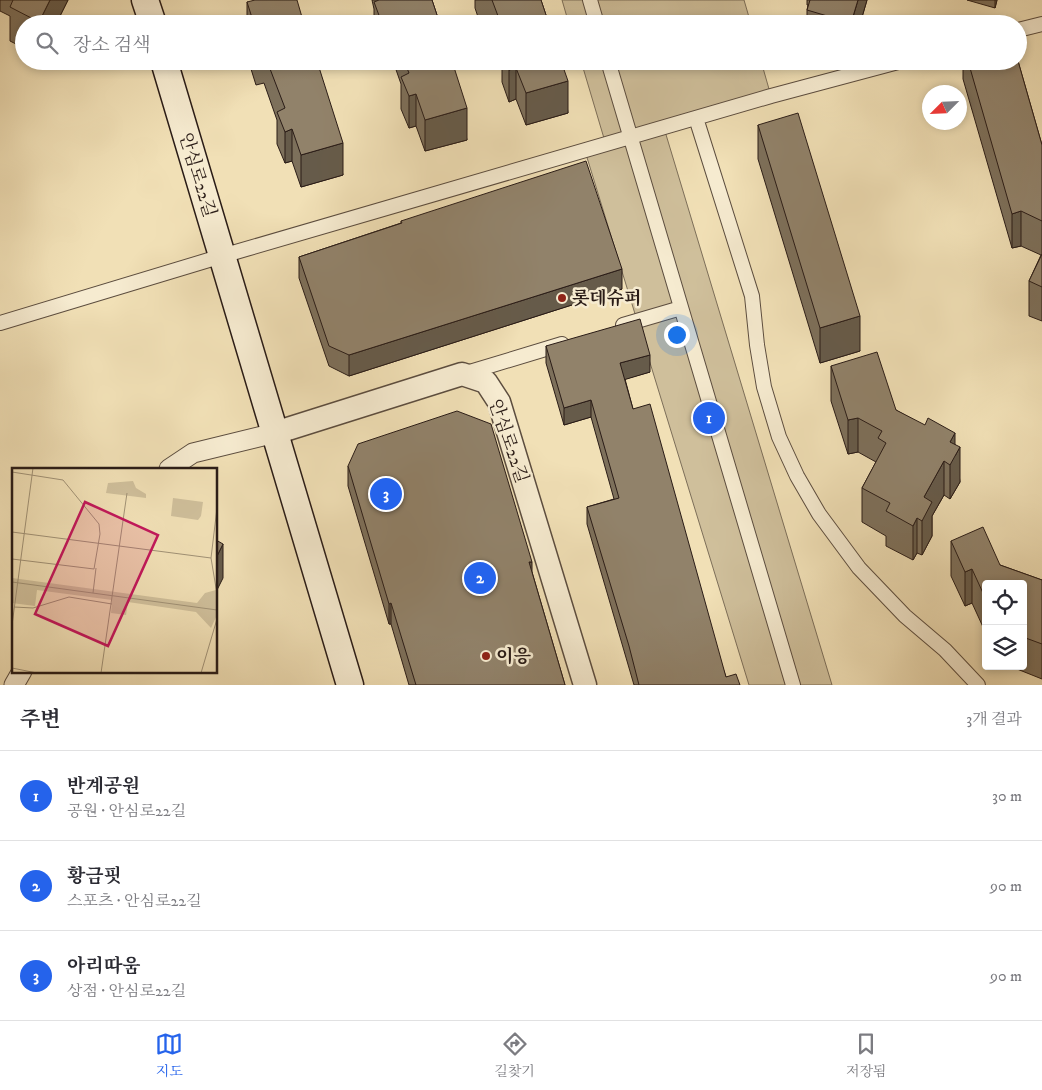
<!DOCTYPE html>
<html lang="ko">
<meta charset="utf-8">
<style>
body{margin:0;font-family:"IM FELL DW Pica","Noto Serif KR",serif;background:#f2f2f3;color:#2b2b33}
.controls{position:absolute;right:15px;bottom:15px;display:grid;overflow:hidden;border-radius:5px;box-shadow:0 2px 8px #0003}
.controls button{width:45px;height:45px;display:grid;place-items:center;padding:0;border:0;border-bottom:1px solid #e1e1e2;background:#fff;color:#2b2b33;font:25px sans-serif}
.compass{position:absolute;left:922px;top:85px;width:45px;height:45px;border-radius:50%;background:#fff;box-shadow:0 2px 8px #0003;rotate:246deg}
.you{position:absolute;left:676px;top:334px;width:18px;height:18px;margin:-12px;border:4px solid #fff;border-radius:50%;background:#1a73e8;box-shadow:0 0 0 8px #1a73e833}
.badge{display:grid;place-items:center;width:32px;height:32px;border-radius:50%;background:#2563eb;color:#fff;font-size:16px;font-weight:700}
.pin{position:absolute;translate:-50% -50%;border:2px solid #fff;box-shadow:0 1px 5px #0006}
.list{margin:0;padding:0;list-style:none}
h2{display:flex;justify-content:space-between;align-items:center;height:65px;margin:0;padding:0 20px;font-size:21px}
h2 small{font-size:16px;font-weight:400;color:#7c7c81}
.list li{display:grid;grid-template-columns:32px 1fr auto;gap:15px;align-items:center;box-sizing:border-box;height:90px;padding:0 20px;border-top:1px solid #e1e1e2}
.list b{display:block;font-size:19px;white-space:nowrap}
.list p{margin:0;font-size:16px;white-space:nowrap;color:#7c7c81}
.list em{font-size:16px;font-style:normal;color:#7c7c81}
.icon{flex:none;width:28px;height:28px;fill:none;stroke:currentColor;stroke-width:2;stroke-linecap:round;stroke-linejoin:round}
.map{position:relative;flex:none;width:1042px;height:685px;overflow:hidden}
.search{position:absolute;background:#fff;box-shadow:0 2px 8px #0003;left:15px;right:15px;top:15px;height:55px;display:flex;align-items:center;gap:12px;box-sizing:border-box;padding:0 18px;border-radius:28px;color:#7c7c81;font-size:19px}
.sheet{height:335px;background:#fff}
nav{display:flex;justify-content:space-around;align-items:center;box-sizing:border-box;height:70px;border-top:1px solid #e1e1e2;background:#fff;font-size:14px;color:#7c7c81}
nav a{display:grid;justify-items:center;gap:2px}
nav .on{color:#2563eb}
.map>svg:first-child{display:block}
</style>
<div class="map">
<svg width="1042" height="685" viewBox="0 0 1042 685">
<rect width="100%" height="100%" fill="#f1e0b6"/>
<filter id="stains"><feTurbulence type="fractalNoise" baseFrequency=".004" numOctaves="4"/><feColorMatrix values="0 0 0 0 .2 0 0 0 0 .09 0 0 0 0 .02 0 0 0 .5 -.17"/></filter>
<radialGradient id="worn" r=".72"><stop offset=".6" stop-color="#630" stop-opacity="0"/><stop offset="1" stop-color="#630" stop-opacity=".3"/></radialGradient>
<!-- green -->
<path fill="#cfbf9b" stroke="#7c6e59" d="M562,0H744L751,24H569Z
M581,61H761L771,96L664,128L832,685H749L585,151L606,145Z"/>
<g fill="none" stroke-linecap="round" stroke-linejoin="round">
<defs>
<path id="pedestrian" d="M590,0L597,24
M1018,30L1042,24
M608,61L793,685
M696,118L752,296L757,345L764,387L779,437L797,476L819,514L859,568L905,616L945,650L978,685
M0,323L222,256L771,96L902,61
M623,325L681,308
M463,374L562,344"/>
<path id="minor" d="M169,469L193,453L275,433
M14,685L22,671"/>
<path id="tertiary" d="M275,433L462,374L486,382L499,402L585,685"/>
<path id="secondary" d="M145,0L153,24
M164,61L350,685"/>
</defs>
<!-- pedestrian casing -->
<use href="#pedestrian" stroke="#5c4d3f" stroke-width="16"/>
<!-- minor casing -->
<use href="#minor" stroke="#5c4d3f" stroke-width="21"/>
<!-- tertiary casing -->
<use href="#tertiary" stroke="#5c4d3f" stroke-width="25"/>
<!-- secondary casing -->
<use href="#secondary" stroke="#2a1c17" stroke-width="29"/>
<!-- pedestrian -->
<use href="#pedestrian" stroke="#f6ebd0" stroke-width="14"/>
<!-- minor -->
<use href="#minor" stroke="#f6ebd0" stroke-width="19"/>
<!-- tertiary -->
<use href="#tertiary" stroke="#f6ebd0" stroke-width="22"/>
<!-- secondary -->
<use href="#secondary" stroke="#f6ebd0" stroke-width="26"/>
</g>
<!-- wall -->
<path fill="#7d705b" stroke="#2a1c17" d="M0,0H68L56,24H24V48L10,41V16L0,11Z
M372,0H432L440,24H374V9Z
M475,0H541L549,24H489L488,22L480,23L475,8Z
M807,0H867L860,24H807V10L808,5H807Z
M967,0H997L995,8Z
M247,2L304,24H247Z
M251,61H317L343,175L301,187L292,161L285,163L277,144V120L264,83L256,85L251,69Z
M393,61H452L467,140L425,151L416,126L409,128L401,109V84Z
M502,61H561L568,113L526,125L516,99L509,102L502,82Z
M963,61H1018L1042,145V321L1029,316V281L1041,255L1021,246L1012,248L963,79Z
M758,125L860,351L820,363L758,159Z
M401,221L622,289L349,376L329,366L299,278V257L401,223Z
M546,346L650,372L625,379L633,409L726,677L740,685H634L587,524V507L614,499L591,417L564,425L546,363Z
M831,366L896,410L955,444L960,482L950,499L944,495L932,516V536L922,555L917,553L913,560L886,546V536L862,522V488L876,462L858,452L848,454L831,401Z
M348,466L532,572L565,685H409L391,624H389L348,486Z
M951,541L1000,565L1042,580V679L1017,669V666H1023V584H986V628L983,627L972,603L965,606L951,576Z"/>
<!-- shaded-wall -->
<path fill="#665b4a" stroke="#2a1c17" d="M50,0H68L56,24H39V22Z
M858,0H867L860,24H851Z
M995,0H997L995,8Z
M516,68V99L509,102V70Z
M568,81V113L526,125V93Z
M416,94V126L409,128V96Z
M467,108V140L425,151V120Z
M292,129V161L285,163V132Z
M343,143V175L301,187V155Z
M1021,211V246L1012,248V214Z
M622,269V289L349,376V355Z
M860,316V351L820,363V328Z
M650,355V372L620,381V363Z
M591,400V417L564,425V408Z
M858,418V452L848,454V420Z
M955,433V456L960,447V482L950,499V442Z
M944,461V495L932,516V536L922,555V521L924,497Z
M917,518V553L913,560V526Z
M223,544V578L216,592V558Z
M529,562H532V582Z
M972,569V603L965,606V572Z
M391,603V624H389V604Z"/>
<!-- building -->
<path fill="#91826a" stroke="#2a1c17" d="M13,0H50L39,22L10,7Z
M255,0H297L304,24H254L247,2Z
M379,0H432L440,24H390L388,16L380,18L374,2Z
M492,0H541L549,24H501Z
M810,0H858L851,23L807,10Z
M267,61H317L343,143L301,155L292,129L285,132L277,112L285,108Z
M404,61H452L467,108L425,120L416,94L409,96L401,77L409,73Z
M506,61H561L568,81L526,93L516,68L509,70Z
M968,61H1018L1042,145V221L1021,211L1012,214Z
M798,113L860,316L820,328L758,125Z
M586,161L622,269L349,355L329,346L299,257L402,223L401,221Z
M1042,254V287L1029,281Z
M640,319L650,355L620,363L633,409L650,404L726,677L736,674L740,685H639L629,646L587,507L619,498L591,400L564,408L546,346Z
M877,352L896,410L925,425L928,418L955,433L950,442L960,447L950,465L944,461L924,497L932,502L922,521L917,518L913,526L886,511L890,503L862,488L886,443L878,438L882,431L858,418L848,420L831,366Z
M457,411L491,424L532,562H529L565,685H416L391,603L389,604L348,466L358,444Z
M983,527L1000,565L1042,580V644L1023,637V617L1024,614L1023,613V584H986V594L983,593L972,569L965,572L951,541Z
M216,540L223,544L216,558Z"/>
<!-- markers -->
<g fill="#8f2418" stroke="#f6ebd0" stroke-width="2">
<circle cx="562" cy="298" r="5"/>
<circle cx="486" cy="656" r="5"/>
</g>
<g text-anchor="middle" stroke-width="5" stroke-linejoin="round" paint-order="stroke">
<!-- street labels -->
<g font-size="18" fill="#2a1c17" stroke="#f6ebd0">
<text transform="translate(198 175) rotate(73)" y="6">안심로22길</text>
<text transform="translate(509 441) rotate(71)" y="6">안심로22길</text>
</g>
<!-- poi labels -->
<g font-size="18" font-weight="bold" fill="#2a1c17" stroke="#f6ebd0" text-anchor="start">
<text x="572" y="304">롯데슈퍼</text>
<text x="496" y="662">이응</text>
</g>
</g>
<!-- overview -->
<g transform="translate(12 468)">
<rect width="205" height="205" fill="#f1e0b6"/>
<path d="M121,13L124,20L134,26V30L94,25L96,15ZM161,30L191,34L189,48L186,52L159,48ZM0,110L185,135L193,125L204,122L205,147L199,160L184,144L116,134L114,147L99,145L100,132L25,122L23,138L0,135Z" fill="#cfbf9b"/>
<path fill="none" stroke="#a19276" stroke-width="1" d="M0,4L51,12L87,56L88,66L82,101L0,91M205,40L199,90L205,126M0,64L199,90M0,114L205,142M81,125L84,100M2,139L21,140L57,129L100,136M0,157L21,0M0,200L25,205M89,205L115,25M189,205L205,151"/>
<path fill="#c2185b" fill-opacity="0.15" stroke="#c2185b" stroke-width="2.5" d="M73,34L146,67L96,178L23,146Z"/>
<rect width="205" height="205" fill="none" stroke="#2a1c17" stroke-width="2.5"/>
</g>
<rect width="100%" height="100%" filter="url(#stains)"/>
<rect width="100%" height="100%" fill="url(#worn)"/>
</svg>
<div class="controls">
<button><svg class="icon" aria-label="locate" viewBox="0 0 24 24"><circle cx="12" cy="12" r="6"/><path d="M12 2v4M12 18v4M2 12h4M18 12h4"/></svg></button>
<button><svg class="icon" aria-label="layers" viewBox="0 0 24 24"><path d="M12 4l9 5-9 5-9-5zM3 14l9 5 9-5"/></svg></button>
</div>
<svg class="compass" viewBox="-18 -18 36 36"><path d="M0-13l5 13h-10z" fill="#e53935"/><path d="M0 13l5-13h-10z" fill="#7c7c81"/></svg>
<div class="you"></div>
<div class="pin badge" style="left:709px;top:418px">1</div>
<div class="pin badge" style="left:480px;top:578px">2</div>
<div class="pin badge" style="left:386px;top:494px">3</div>
<div class="search"><svg class="icon" aria-label="search" viewBox="0 0 24 24"><circle cx="10" cy="10" r="6"/><path d="M15 15l6 6"/></svg>장소 검색</div>
</div>
<section class="sheet">
<h2>주변<small>3개 결과</small></h2>
<ul class="list">
<li><span class="badge">1</span><div><b>반계공원</b><p>공원 · 안심로22길</p></div><em>30 m</em></li>
<li><span class="badge">2</span><div><b>황금핏</b><p>스포츠 · 안심로22길</p></div><em>90 m</em></li>
<li><span class="badge">3</span><div><b>아리따움</b><p>상점 · 안심로22길</p></div><em>90 m</em></li>
</ul>
</section>
<nav>
<a class="on"><svg class="icon" aria-label="map" viewBox="0 0 24 24"><path d="M3 6l6-2 6 2 6-2v14l-6 2-6-2-6 2zM9 4v14M15 6v14"/></svg>지도</a>
<a><svg class="icon" aria-label="directions" viewBox="0 0 24 24"><path d="M12 3l9 9-9 9-9-9zM9 14v-3h6M13 9l2 2-2 2"/></svg>길찾기</a>
<a><svg class="icon" aria-label="saved" viewBox="0 0 24 24"><path d="M7 4h10v16l-5-4-5 4z"/></svg>저장됨</a>
</nav>
